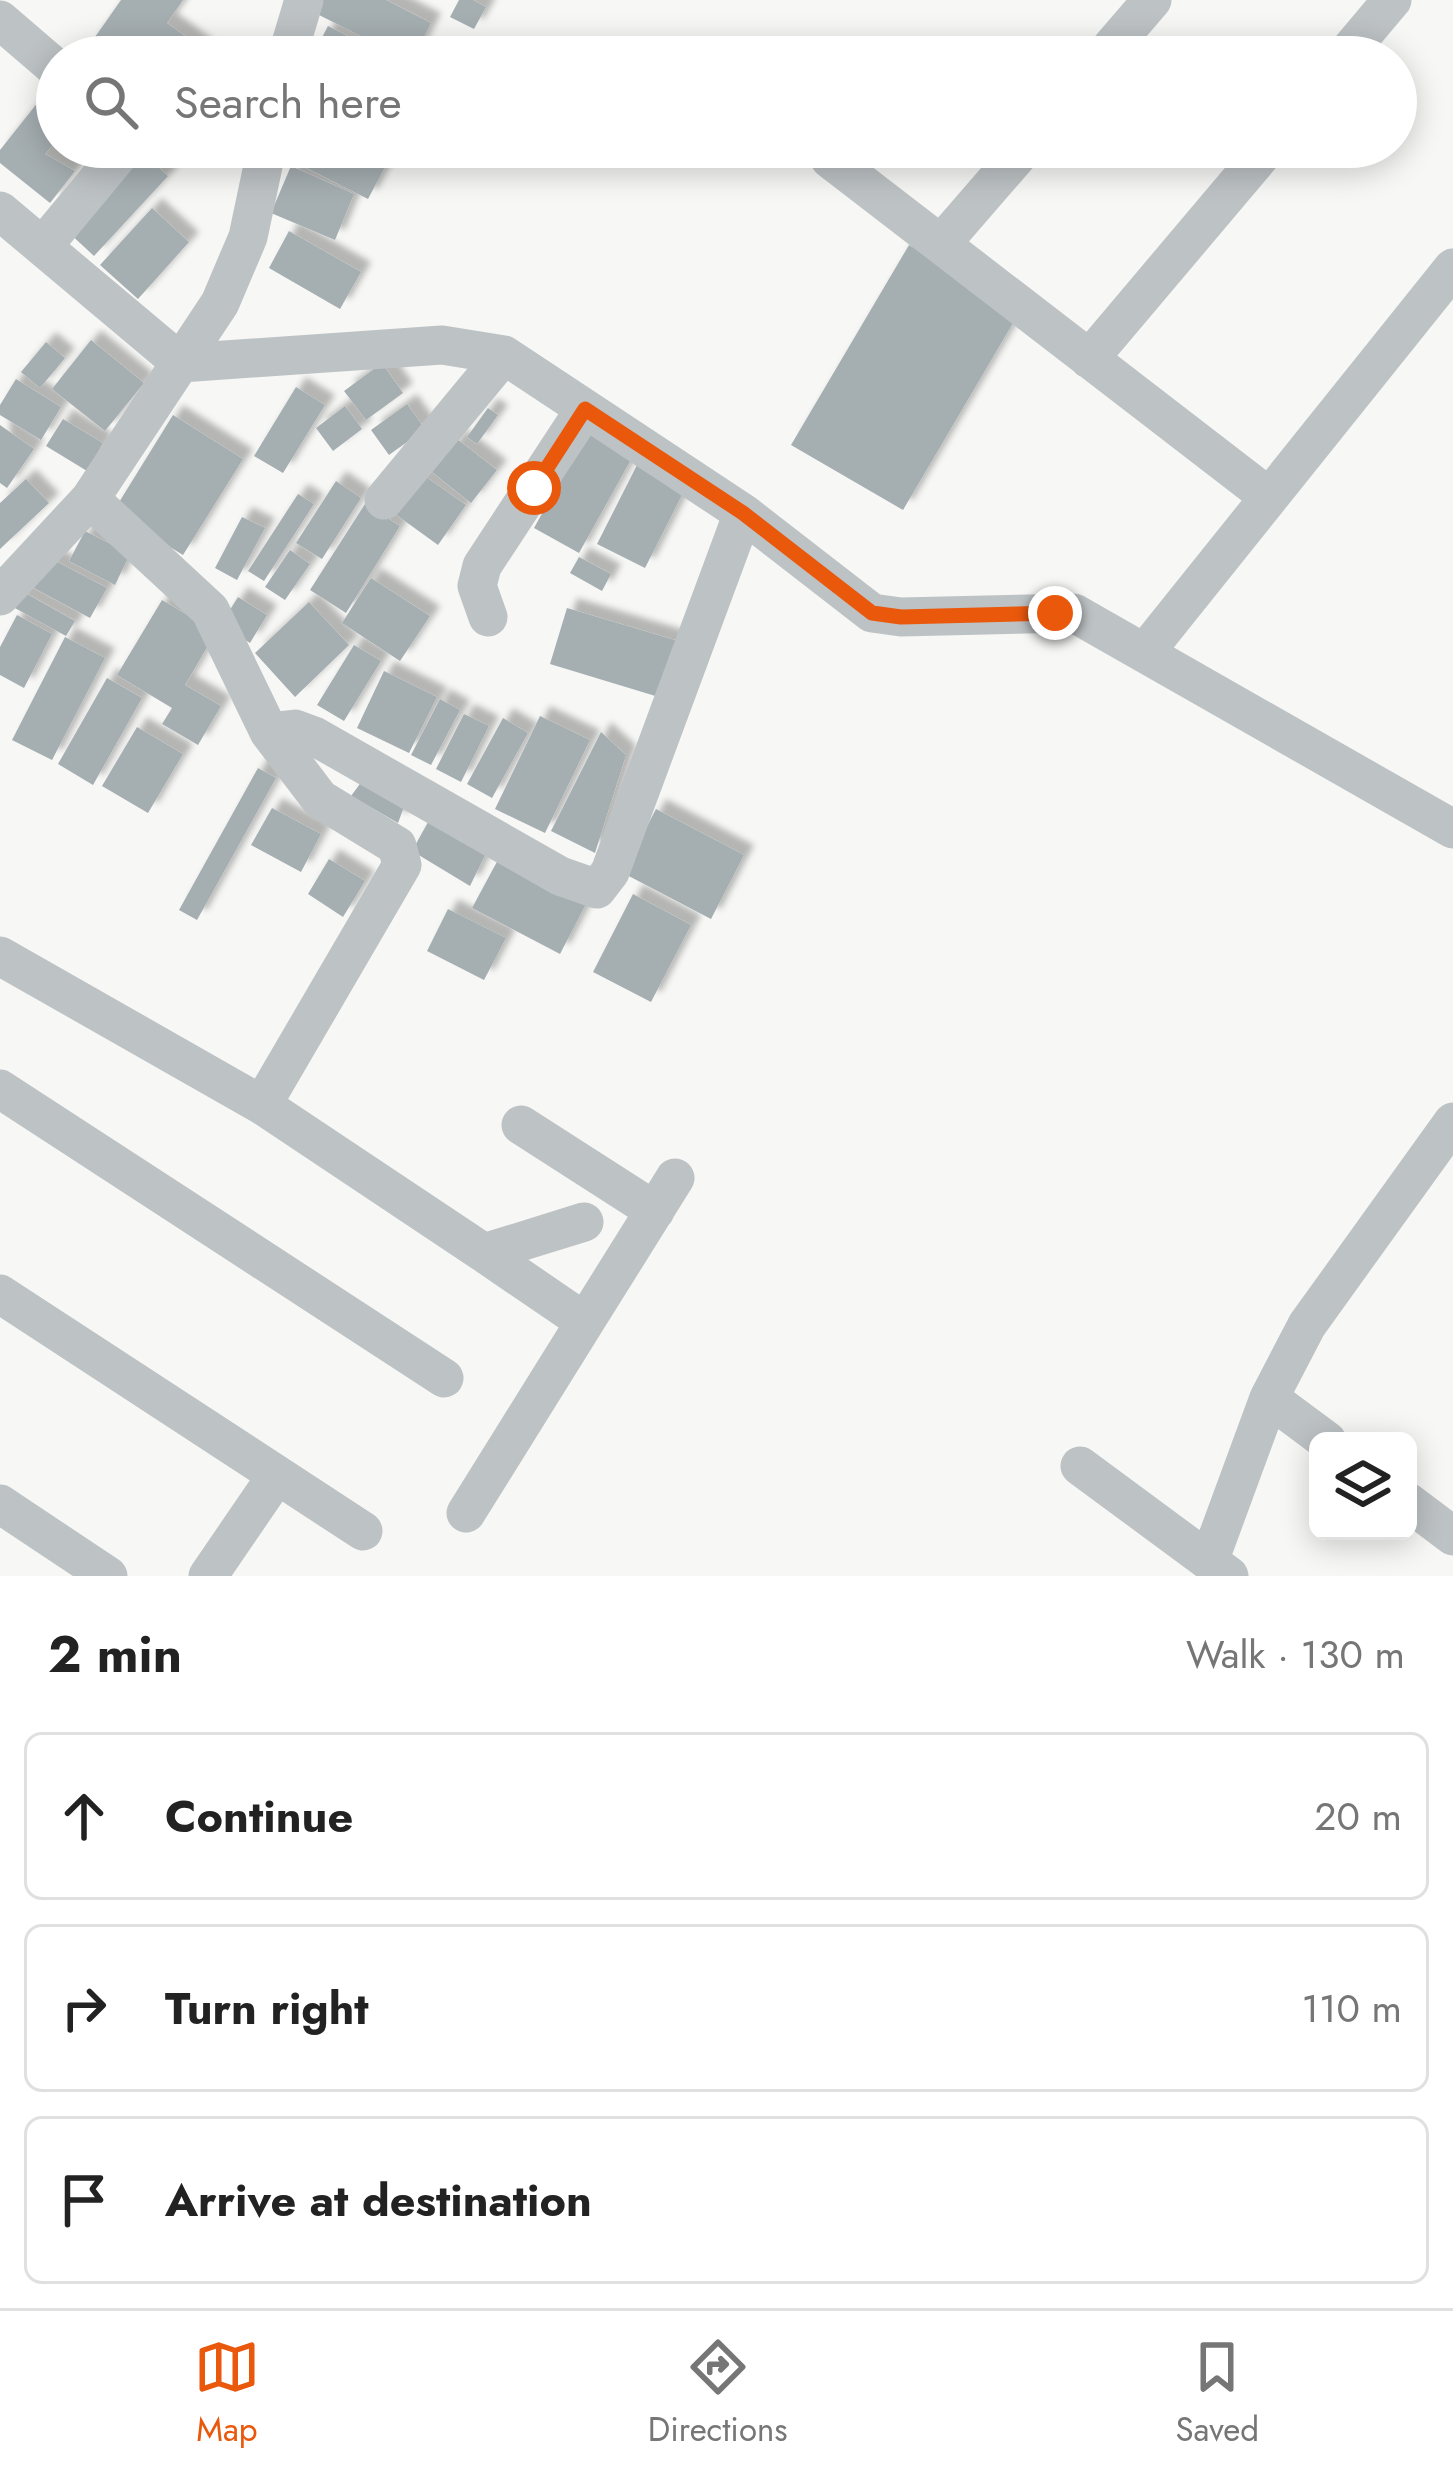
<!DOCTYPE html>
<meta charset="utf-8">
<style>
body{margin:0;font-family:Jost,sans-serif;background:#f2f2f2;color:#222}
.controls{position:absolute;right:36px;bottom:36px;display:grid;overflow:hidden;border-radius:18px;box-shadow:0 6px 30px #0003}
.controls button{width:108px;height:108px;display:grid;place-items:center;padding:0;border:0;border-bottom:3px solid #e0e0e0;background:#fff;color:#222;font:60px sans-serif}
.stop{position:absolute;width:36px;height:36px;margin:-27px;border:9px solid #ea580c;border-radius:50%;background:#fff}
.stop.end{background:#ea580c;border-color:#fff;box-shadow:0 3px 12px #0008}
.list{margin:0;padding:0;list-style:none}
h2{display:flex;justify-content:space-between;align-items:center;height:156px;margin:0;padding:0 48px;font-size:51px}
h2 small{font-size:39px;font-weight:400;color:#767676}
.list li{display:grid;grid-template-columns:78px 1fr auto;gap:36px;align-items:center;box-sizing:border-box;height:168px;margin:0 24px 24px;padding:0 24px;border:3px solid #e0e0e0;border-radius:18px}
.list b{display:block;font-size:45px;white-space:nowrap}
.list em{font-size:39px;font-style:normal;color:#767676}
.icon{flex:none;width:66px;height:66px;fill:none;stroke:currentColor;stroke-width:2;stroke-linecap:round;stroke-linejoin:round}
.map{position:relative;flex:none;width:1453px;height:1576px;overflow:hidden}
.search{position:absolute;background:#fff;box-shadow:0 6px 30px #0003;left:36px;right:36px;top:36px;height:132px;display:flex;align-items:center;gap:30px;box-sizing:border-box;padding:0 42px;border-radius:66px;color:#767676;font-size:45px}
.sheet{height:732px;background:#fff}
nav{display:flex;justify-content:space-around;align-items:center;box-sizing:border-box;height:168px;border-top:3px solid #e0e0e0;background:#fff;font-size:33px;color:#767676}
nav a{display:grid;justify-items:center;gap:6px}
nav .on{color:#ea580c}
.map>svg:first-child{display:block}
</style>
<div class="map">
<svg width="1453" height="1576" viewBox="0 0 1453 1576">
<defs>
<filter id="shadow"><feDropShadow dx="10" dy="-10" stdDeviation="3" flood-color="#0004"/></filter>
</defs>
<rect width="100%" height="100%" fill="#f7f7f5"/>
<!-- building -->
<path fill="#a5aeb1" filter="url(#shadow)" d="M121,0H183L167,23L203,49L198,57H102L88,47Z
M322,0H386L431,23L414,57H403L315,13Z
M459,0H473L486,7L474,29L450,17Z
M328,26L389,57H312Z
M54,82L57,140L45,154L75,171L50,203L0,163V150Z
M290,147H356L387,163L368,199L285,157Z
M140,150L168,176L94,256L66,230Z
M291,166L354,194L335,240L271,213Z
M152,208L189,242L138,299L100,265Z
M289,231L361,272L340,309L269,268Z
M909,245L1020,311L903,510L791,445Z
M91,340L144,383L105,431L52,389Z
M46,342L65,358L40,388L21,372Z
M382,363L403,393L366,420L344,391Z
M16,379L61,407L41,440L0,415V405Z
M296,387L325,405L283,473L254,456Z
M407,404L425,429L389,455L371,430Z
M345,406L362,429L333,451L316,428Z
M488,408L498,415L477,444L467,437Z
M173,415L243,459L183,555L113,512Z
M63,419L103,443L87,471L46,446Z
M0,425L34,449L7,488L0,483Z
M588,430L633,456L579,553L534,528Z
M457,439L497,470L471,503L432,472Z
M637,465L685,489L645,568L597,544Z
M419,472L466,505L438,545L391,511Z
M26,479L49,503L0,549V503Z
M336,481L361,498L322,559L296,543Z
M298,494L314,504L264,581L248,571Z
M365,504L400,526L346,613L310,590Z
M242,517L265,528L237,580L215,568Z
M85,531L130,554L115,585L69,561Z
M290,550L310,564L285,600L265,587Z
M46,556L107,588L90,618L30,586Z
M579,557L611,574L602,591L570,573Z
M371,578L430,616L400,661L342,623Z
M11,585L75,621L66,636L2,601Z
M238,597L267,615L250,643L221,624Z
M162,600L216,632L185,685L221,706L198,745L162,724L172,708L117,675Z
M309,602L349,645L295,697L255,653Z
M567,608L678,641L662,698L550,664Z
M17,615L52,634L24,688L0,675V647Z
M65,637L105,658L52,760L12,740Z
M354,645L381,661L344,721L317,705Z
M384,671L437,697L409,753L357,728Z
M107,678L142,698L93,785L58,764Z
M440,699L460,710L431,765L411,755Z
M464,714L489,726L461,782L436,769Z
M540,716L590,740L545,833L495,809Z
M503,718L528,733L492,798L467,784Z
M137,727L183,754L148,813L102,786Z
M601,732L626,755L595,853L551,831Z
M258,768L276,778L197,920L179,910Z
M368,773L408,796L398,823L351,796Z
M272,808L321,834L301,872L251,845Z
M656,809L744,855L711,919L623,873Z
M432,815L490,845L470,886L412,851Z
M499,858L586,904L560,954L472,908Z
M329,859L365,881L343,917L308,894Z
M633,894L691,925L651,1002L593,972Z
M448,909L506,938L484,980L427,951Z"/>
<g fill="none" stroke-linecap="round" stroke-linejoin="round">
<!-- minor -->
<path stroke="#bdc2c4" stroke-width="39" d="M0,20L57,69
M287,57L304,0
M1103,57L1152,0
M1344,57L1392,0
M830,159L1269,497
M0,211L181,363L442,345L504,355L743,513L872,613L901,617L1074,613L1453,829
M941,244L1025,147
M43,246L125,147
M1089,359L1268,147
M90,499L210,610L269,732L320,799L397,846L402,865L262,1105
M384,500L504,355
M0,596L90,499L220,303L248,237L267,147
M488,617L477,586L482,566L585,409
M1146,651L1453,268
M269,732L295,729L314,736L560,876L597,889L610,872L743,513
M0,956L262,1105L484,1253
M0,1089L444,1378
M521,1125L655,1211
M0,1294L363,1531
M585,1322L675,1178
M1327,1441L1269,1398L1307,1325L1453,1122
M1080,1466L1229,1576
M1408,1502L1453,1536
M0,1504L108,1576
M466,1513L585,1322L484,1253L584,1222
M1209,1561L1269,1398
M208,1576L277,1475"/>
</g>
<g fill="none" stroke-linecap="round" stroke-linejoin="round">
<!-- route -->
<path stroke="#ea580c" stroke-width="15" d="M534,488L585,409L743,513L872,613L901,617L1055,613"/>
</g>
</svg>
<div class="controls">
<button><svg class="icon" aria-label="layers" viewBox="0 0 24 24"><path d="M12 4l9 5-9 5-9-5zM3 14l9 5 9-5"/></svg></button>
</div>
<div class="stop" style="left:534px;top:488px"></div>
<div class="stop end" style="left:1055px;top:613px"></div>
<div class="search"><svg class="icon" aria-label="search" viewBox="0 0 24 24"><circle cx="10" cy="10" r="6"/><path d="M15 15l6 6"/></svg>Search here</div>
</div>
<section class="sheet">
<h2>2 min<small>Walk · 130 m</small></h2>
<ul class="list">
<li><svg class="icon" aria-label="ahead" viewBox="0 0 24 24"><path d="M12 20V5M6 11l6-6 6 6"/></svg><div><b>Continue</b></div><em>20 m</em></li>
<li><svg class="icon" aria-label="right" viewBox="0 0 24 24"><path d="M7 20v-9h11M14 6l5 5-5 5"/></svg><div><b>Turn right</b></div><em>110 m</em></li>
<li><svg class="icon" aria-label="arrive" viewBox="0 0 24 24"><path d="M6 21V4h12l-3 4 3 4H6"/></svg><div><b>Arrive at destination</b></div></li>
</ul>
</section>
<nav>
<a class="on"><svg class="icon" aria-label="map" viewBox="0 0 24 24"><path d="M3 6l6-2 6 2 6-2v14l-6 2-6-2-6 2zM9 4v14M15 6v14"/></svg>Map</a>
<a><svg class="icon" aria-label="directions" viewBox="0 0 24 24"><path d="M12 3l9 9-9 9-9-9zM9 14v-3h6M13 9l2 2-2 2"/></svg>Directions</a>
<a><svg class="icon" aria-label="saved" viewBox="0 0 24 24"><path d="M7 4h10v16l-5-4-5 4z"/></svg>Saved</a>
</nav>
